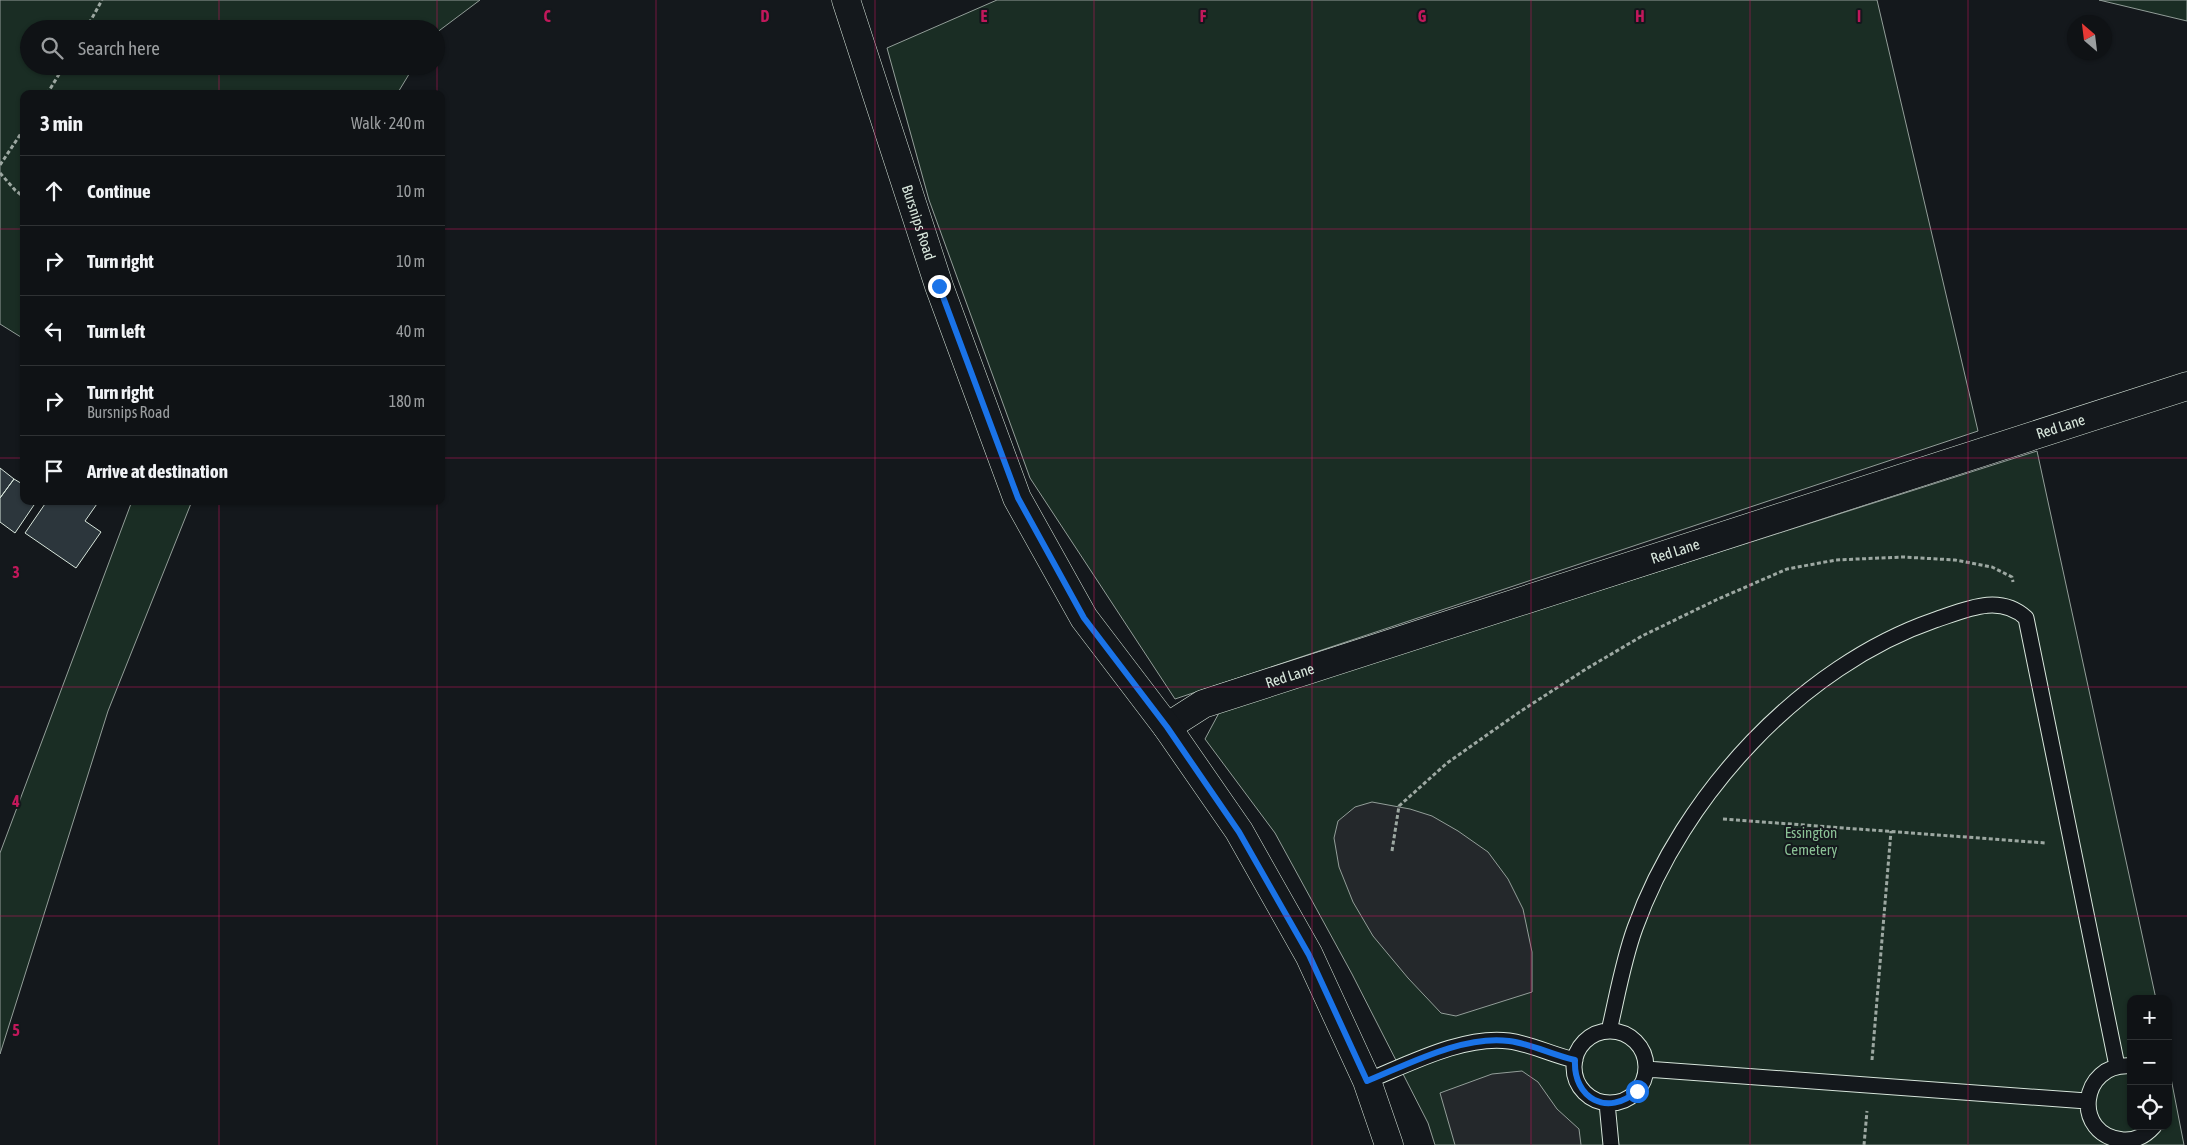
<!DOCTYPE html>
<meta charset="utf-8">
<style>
body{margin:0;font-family:"Asap Condensed",sans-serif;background:#1d2022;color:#f1f3f6}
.controls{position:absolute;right:15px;bottom:15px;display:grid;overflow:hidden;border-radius:10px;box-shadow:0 1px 4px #0004}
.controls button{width:45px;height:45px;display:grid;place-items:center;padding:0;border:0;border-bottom:1px solid #2f3234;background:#0f1215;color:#f1f3f6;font:25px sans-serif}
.compass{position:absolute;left:2067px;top:15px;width:45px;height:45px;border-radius:50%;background:#0f1215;box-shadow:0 1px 4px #0004;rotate:332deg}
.stop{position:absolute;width:15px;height:15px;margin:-11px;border:4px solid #1a73e8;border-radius:50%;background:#fff}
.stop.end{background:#1a73e8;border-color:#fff;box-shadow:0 1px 5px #0008}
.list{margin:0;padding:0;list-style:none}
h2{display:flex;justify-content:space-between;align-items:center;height:65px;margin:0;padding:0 20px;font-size:21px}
h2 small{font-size:16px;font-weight:400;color:#9b9ea0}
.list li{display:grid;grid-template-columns:32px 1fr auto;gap:15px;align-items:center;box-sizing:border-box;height:70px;padding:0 20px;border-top:1px solid #2f3234}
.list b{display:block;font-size:19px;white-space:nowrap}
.list p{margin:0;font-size:16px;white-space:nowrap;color:#9b9ea0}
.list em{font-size:16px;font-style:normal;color:#9b9ea0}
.icon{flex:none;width:28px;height:28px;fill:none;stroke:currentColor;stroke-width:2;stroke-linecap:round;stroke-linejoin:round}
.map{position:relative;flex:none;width:2187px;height:1145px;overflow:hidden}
.search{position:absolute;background:#0f1215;box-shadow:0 1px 4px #0004;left:20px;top:20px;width:425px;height:55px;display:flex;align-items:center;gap:12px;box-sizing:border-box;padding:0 18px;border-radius:28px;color:#9b9ea0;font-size:19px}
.panel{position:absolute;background:#0f1215;box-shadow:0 1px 4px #0004;left:20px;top:90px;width:425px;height:415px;border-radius:10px}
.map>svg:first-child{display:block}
</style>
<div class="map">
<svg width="2187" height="1145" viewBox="0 0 2187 1145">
<rect width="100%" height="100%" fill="#14181c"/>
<!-- green -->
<path fill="#1a2d24" stroke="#939e99" d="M0,0H480L436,33V29H29V66H414L397,94H24V339L0,324Z
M997,0H1877L1978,431L1175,699L1030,478L929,200L887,48Z
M2099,0H2187V21Z
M2037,451L2156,999H2131V1126H2168V1063L2184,1145H1435L1428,1123L1352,974L1275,833L1205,739L1220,711Z
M132,501H192L108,711L0,1054V853Z"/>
<!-- parking -->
<path fill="#24282b" stroke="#939e99" d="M1372,802L1410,809L1432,816L1458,831L1488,852L1508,879L1523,909L1532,952V992L1456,1016L1441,1013L1408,978L1373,936L1353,902L1339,867L1334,838L1338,821L1355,807Z
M1522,1071L1538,1082L1557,1109L1579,1129L1581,1145H1455L1440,1093L1492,1074Z"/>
<!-- building -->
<path fill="#2c363c" stroke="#d8e6dc" d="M0,468L14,479L0,498Z
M14,479L24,485V501H29L34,505L15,533L0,522V498Z
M47,501H99L85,521L101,532L76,568L25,533Z"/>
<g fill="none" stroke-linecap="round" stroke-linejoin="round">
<defs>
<path id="service" d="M1609,1031C1617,997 1623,961 1635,928C1682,796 1801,666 1935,620C1965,610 1999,593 2026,618L2117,1066
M1574 1067a36 36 0 1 1 72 0a36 36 0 1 1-72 0Z
M2131,1066C2079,1062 2072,1136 2123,1140C2135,1141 2146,1135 2154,1126
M1646,1069L2087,1101
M1367,1081C1409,1064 1464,1035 1509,1041C1532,1044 1552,1055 1575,1060
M1607,1103L1611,1145"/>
<g id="minor">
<path id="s1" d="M1167,727L1203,704L2187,386"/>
</g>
<g id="primary">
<path id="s2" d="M846,0L939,286L1017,498L1084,618L1167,727L1239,831L1309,955L1367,1081L1389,1145"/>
</g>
</defs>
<!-- service casing -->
<use href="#service" stroke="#d8e6dc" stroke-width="17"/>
<!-- minor casing -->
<use href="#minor" stroke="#d8e6dc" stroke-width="29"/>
<!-- primary casing -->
<use href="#primary" stroke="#d8e6dc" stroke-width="29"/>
<!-- path -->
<path stroke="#9da8a2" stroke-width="3" stroke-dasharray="4 2.5" stroke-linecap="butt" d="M86,29L102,0
M47,94L64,66
M0,165L24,129
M0,173L15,190L24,197
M1723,819L2046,843
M1392,851L1399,806L1447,763L1521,711L1586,669L1642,636L1716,600L1787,569L1836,560L1903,557L1955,560L1992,567L2012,577L2013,582
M1872,1060L1891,831
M1864,1145L1867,1111"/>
<!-- service -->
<use href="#service" stroke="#14181c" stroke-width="15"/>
<!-- minor -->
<use href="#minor" stroke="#14181c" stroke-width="28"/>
<!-- primary -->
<use href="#primary" stroke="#14181c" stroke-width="28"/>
</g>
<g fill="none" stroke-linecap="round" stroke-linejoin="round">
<!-- route -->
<path stroke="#1a73e8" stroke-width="6" d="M939,286L1018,498L1084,618L1167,727L1239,832L1309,955L1367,1081C1409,1064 1463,1035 1509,1041C1532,1044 1552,1055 1575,1060C1573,1099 1608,1117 1637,1091"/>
</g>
<!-- grid -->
<path fill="none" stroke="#c2185b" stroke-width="1" stroke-opacity="0.55" d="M219,0V29M437,0V94M656,0V1145M875,0V1145M1094,0V1145M1312,0V1145M1531,0V1145M1750,0V1145M1968,0V1145M219,66V94M0,229H24M441,229H2187M0,458H24M441,458H2187M219,501V1145M437,501V1145M0,687H2187M0,916H2187"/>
<g text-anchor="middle" stroke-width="4" stroke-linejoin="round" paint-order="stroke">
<!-- street labels -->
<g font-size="15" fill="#d8e6dc" stroke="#14181c">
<text dy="5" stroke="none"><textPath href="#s2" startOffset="234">Bursnips Road</textPath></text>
<text dy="5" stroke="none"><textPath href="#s1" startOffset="944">Red Lane</textPath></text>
<text dy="5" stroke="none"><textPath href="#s1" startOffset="539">Red Lane</textPath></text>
<text dy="5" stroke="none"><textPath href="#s1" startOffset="134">Red Lane</textPath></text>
</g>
<!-- park labels -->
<g font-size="15" fill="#8ac095" stroke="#14181c">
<text x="1811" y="838">Essington<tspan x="1811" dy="17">Cemetery</tspan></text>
</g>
</g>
<g font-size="16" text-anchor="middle" font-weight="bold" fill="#c2185b" stroke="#14181c" stroke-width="4" stroke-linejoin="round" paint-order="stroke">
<text x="547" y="22">C</text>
<text x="765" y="22">D</text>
<text x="984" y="22">E</text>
<text x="1203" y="22">F</text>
<text x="1422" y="22">G</text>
<text x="1640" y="22">H</text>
<text x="1859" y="22">I</text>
<text x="16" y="578">3</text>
<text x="16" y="807">4</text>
<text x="16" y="1036">5</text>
</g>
</svg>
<div class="controls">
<button>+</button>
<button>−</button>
<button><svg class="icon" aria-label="locate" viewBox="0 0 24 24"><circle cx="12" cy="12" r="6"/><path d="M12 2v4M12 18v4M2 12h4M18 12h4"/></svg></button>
</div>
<svg class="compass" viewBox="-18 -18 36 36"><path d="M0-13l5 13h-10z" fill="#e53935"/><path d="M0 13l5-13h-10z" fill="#9b9ea0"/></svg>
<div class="stop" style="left:1637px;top:1091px"></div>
<div class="stop end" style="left:939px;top:286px"></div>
<div class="search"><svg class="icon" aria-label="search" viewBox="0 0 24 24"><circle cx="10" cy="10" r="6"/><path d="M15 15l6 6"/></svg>Search here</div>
<section class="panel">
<h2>3 min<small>Walk · 240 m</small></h2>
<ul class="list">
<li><svg class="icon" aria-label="ahead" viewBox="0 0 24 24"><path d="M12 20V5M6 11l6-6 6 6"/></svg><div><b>Continue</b></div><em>10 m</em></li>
<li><svg class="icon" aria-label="right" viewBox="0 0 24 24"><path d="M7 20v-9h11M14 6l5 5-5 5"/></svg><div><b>Turn right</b></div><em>10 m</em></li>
<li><svg class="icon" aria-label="left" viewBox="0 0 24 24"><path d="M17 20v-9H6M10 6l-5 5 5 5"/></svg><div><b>Turn left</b></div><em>40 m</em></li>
<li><svg class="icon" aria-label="right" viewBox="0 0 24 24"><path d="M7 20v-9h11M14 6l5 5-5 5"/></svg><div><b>Turn right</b><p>Bursnips Road</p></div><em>180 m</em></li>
<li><svg class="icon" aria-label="arrive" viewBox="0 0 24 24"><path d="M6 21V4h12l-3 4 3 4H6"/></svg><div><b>Arrive at destination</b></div></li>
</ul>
</section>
</div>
